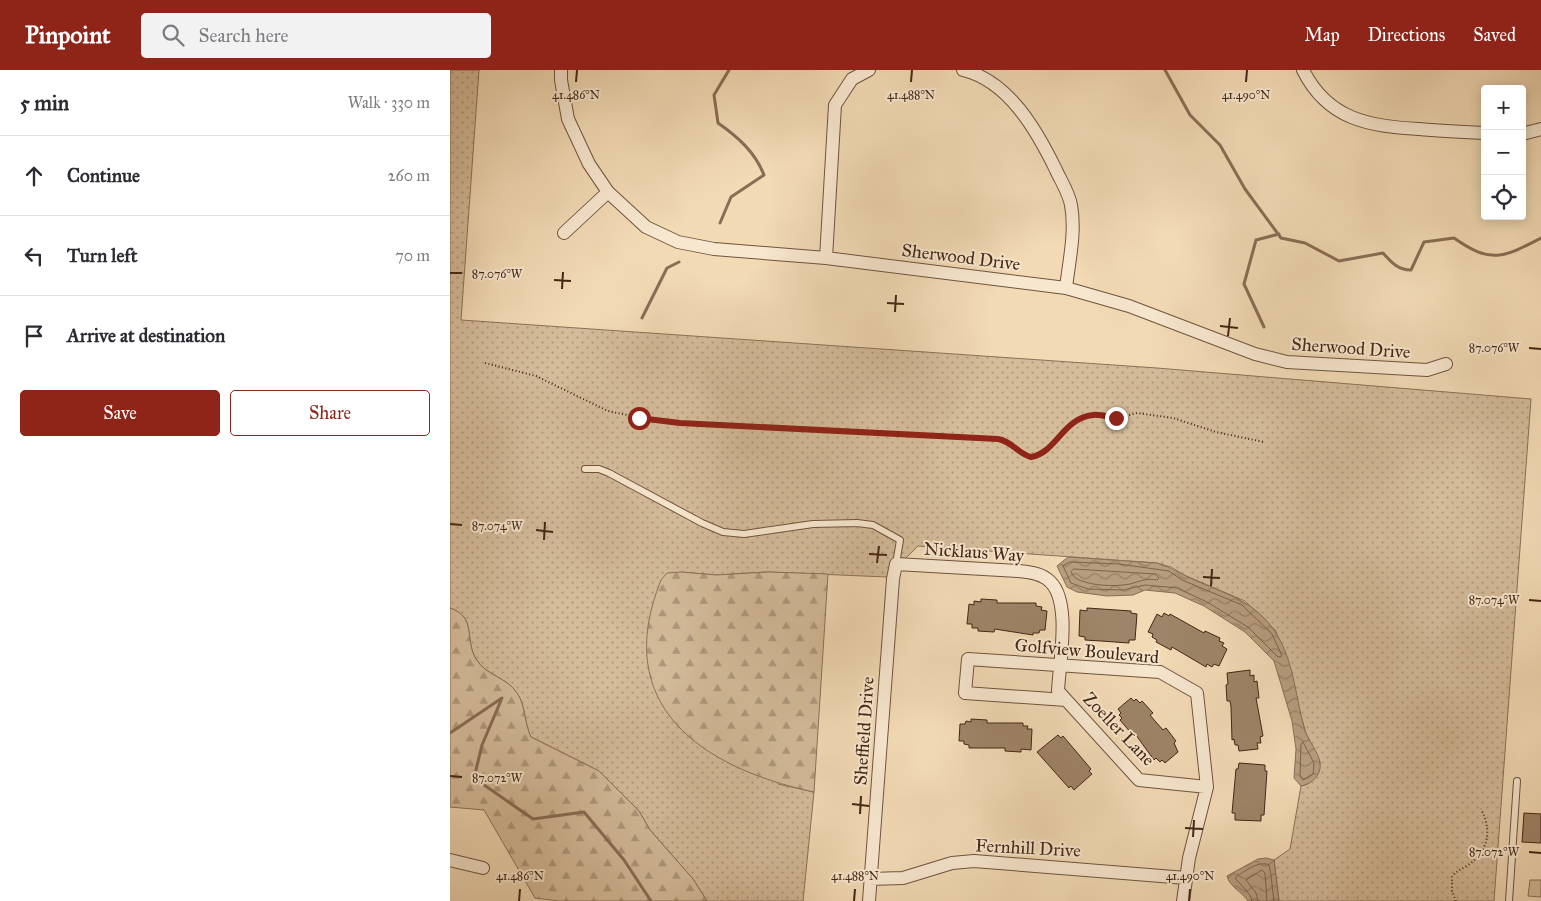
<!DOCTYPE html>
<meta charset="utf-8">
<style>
body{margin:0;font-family:"IM FELL Great Primer",serif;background:#f2f2f3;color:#2b2b33}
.controls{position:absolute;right:15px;top:15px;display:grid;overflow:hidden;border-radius:5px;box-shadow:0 2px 12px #0003}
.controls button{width:45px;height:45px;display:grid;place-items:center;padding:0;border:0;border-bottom:1px solid #e1e1e2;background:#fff;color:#2b2b33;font:25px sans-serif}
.stop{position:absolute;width:15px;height:15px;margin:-11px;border:4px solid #8f2418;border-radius:50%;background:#fff}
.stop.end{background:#8f2418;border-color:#fff;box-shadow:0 1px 5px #0008}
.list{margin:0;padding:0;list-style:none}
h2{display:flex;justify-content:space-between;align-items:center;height:65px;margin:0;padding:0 20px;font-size:21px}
h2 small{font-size:16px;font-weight:400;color:#7c7c81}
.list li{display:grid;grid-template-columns:32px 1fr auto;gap:15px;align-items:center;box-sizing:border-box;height:80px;padding:0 20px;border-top:1px solid #e1e1e2}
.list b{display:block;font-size:19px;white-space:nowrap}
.list em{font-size:16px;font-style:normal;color:#7c7c81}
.actions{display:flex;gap:10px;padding:15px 20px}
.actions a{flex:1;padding:11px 0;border:1px solid #8f2418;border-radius:5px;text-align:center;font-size:18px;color:#8f2418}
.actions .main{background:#8f2418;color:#fff}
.icon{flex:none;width:28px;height:28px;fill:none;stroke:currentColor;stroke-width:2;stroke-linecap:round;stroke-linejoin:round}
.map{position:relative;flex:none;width:1091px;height:831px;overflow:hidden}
header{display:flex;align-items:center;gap:30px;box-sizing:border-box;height:70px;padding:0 25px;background:#8f2418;color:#fff}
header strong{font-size:24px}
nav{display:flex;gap:28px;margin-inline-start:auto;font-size:18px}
.search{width:350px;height:45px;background:#f2f2f3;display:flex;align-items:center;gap:12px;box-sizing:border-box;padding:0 18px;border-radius:5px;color:#7c7c81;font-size:19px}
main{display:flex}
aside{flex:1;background:#fff}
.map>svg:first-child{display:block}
</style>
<header>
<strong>Pinpoint</strong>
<div class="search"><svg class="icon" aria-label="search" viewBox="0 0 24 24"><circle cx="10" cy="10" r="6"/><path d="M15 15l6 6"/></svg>Search here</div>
<nav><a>Map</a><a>Directions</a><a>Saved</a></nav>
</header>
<main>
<aside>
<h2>5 min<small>Walk · 330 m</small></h2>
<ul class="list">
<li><svg class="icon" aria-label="ahead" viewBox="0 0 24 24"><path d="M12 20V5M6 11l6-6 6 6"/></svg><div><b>Continue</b></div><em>260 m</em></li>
<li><svg class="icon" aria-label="left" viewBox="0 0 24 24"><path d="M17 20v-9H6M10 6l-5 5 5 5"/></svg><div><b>Turn left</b></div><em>70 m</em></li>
<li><svg class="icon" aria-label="arrive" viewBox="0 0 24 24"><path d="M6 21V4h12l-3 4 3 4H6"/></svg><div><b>Arrive at destination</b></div></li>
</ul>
<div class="actions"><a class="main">Save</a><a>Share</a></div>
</aside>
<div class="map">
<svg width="1091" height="831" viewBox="0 0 1091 831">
<defs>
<pattern id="grass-dots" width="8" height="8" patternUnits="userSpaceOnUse" patternTransform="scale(1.25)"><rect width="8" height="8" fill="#d4bb9a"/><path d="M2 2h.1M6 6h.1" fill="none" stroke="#ae987c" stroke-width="1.8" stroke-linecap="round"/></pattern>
<pattern id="forest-firs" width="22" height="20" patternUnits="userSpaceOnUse" patternTransform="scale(1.25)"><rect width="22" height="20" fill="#d4bb9a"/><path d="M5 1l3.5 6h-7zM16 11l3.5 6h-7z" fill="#ae987c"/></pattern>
<pattern id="water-waves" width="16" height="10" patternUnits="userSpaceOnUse" patternTransform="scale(1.25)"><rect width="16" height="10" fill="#b79d7f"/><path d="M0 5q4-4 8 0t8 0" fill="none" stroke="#968067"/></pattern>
</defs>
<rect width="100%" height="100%" fill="#f2dab5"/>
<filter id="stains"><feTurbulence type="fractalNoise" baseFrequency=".004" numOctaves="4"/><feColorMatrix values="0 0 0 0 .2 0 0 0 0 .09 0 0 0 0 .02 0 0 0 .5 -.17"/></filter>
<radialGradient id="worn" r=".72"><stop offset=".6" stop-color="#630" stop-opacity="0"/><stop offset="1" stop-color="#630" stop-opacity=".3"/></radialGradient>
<!-- grass -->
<path fill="url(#grass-dots)" stroke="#8c7058" d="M0,0H29L11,250L707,298L1081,329L1044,831H829L824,790L840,779L851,716L858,714L870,693L856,663L826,561L795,531L734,505L721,497L707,493L468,476L437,507L318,502L266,505L231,502L328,714L364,722L353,831H257L243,809L200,760L189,741L149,701L81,667C74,653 76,636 67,623C57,607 36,606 26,589C14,569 27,547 0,538Z"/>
<!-- forest -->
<path fill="url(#forest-firs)" stroke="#8c7058" d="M231,502L266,505L318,502L378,504L364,722C252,698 160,636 211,510L217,503Z
M0,538C27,547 14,569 26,589C36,606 57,607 67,623C76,636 74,653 81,667L149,701L189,741L200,760L243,809L257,831H109L85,828L34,740L0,737Z"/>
<!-- garden -->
<path fill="#d4bb9a" stroke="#8c7058" d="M1080,810H1091V827L1078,826Z"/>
<!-- water -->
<path fill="url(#water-waves)" stroke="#896d55" d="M618,487L707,493C718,496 725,501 734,505C763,520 792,525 814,548C844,578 844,623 855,661C859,671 868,682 870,692C872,705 862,714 851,716L844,708L846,679L842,651L824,591L795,562L754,536L725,523L695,520L683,525L657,526L627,522L617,517L607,496Z
M816,788L824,790L829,831H798C792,822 779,816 777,806L808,789Z"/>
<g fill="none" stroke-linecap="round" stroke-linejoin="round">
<!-- shore -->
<path stroke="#7e624a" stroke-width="1" d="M620,492L669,494L719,501L732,510L792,535L822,564L832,586L828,587L798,557L757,532L727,518L695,515L673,520L638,519L621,513L613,496Z
M624,499L705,504L709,508L707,510C696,508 691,511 680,514C665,517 639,516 625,508L621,502Z
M853,672L864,693L863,704L853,710L850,706L851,675Z
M802,831L800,825L785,808C793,802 809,790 819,795C822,806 822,819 824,831
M808,831L806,823L796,810L812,800L815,803L817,831"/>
<!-- stream -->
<path stroke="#896d55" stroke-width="3" d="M715,0L740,45L770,75L795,119L831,168L855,173L889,191L933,183C941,192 948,200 961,200L974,172L1004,168C1041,194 1053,188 1091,168
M270,153L281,127L314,105C305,82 288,67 268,53L264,25L279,0
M192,248L217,198L229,192
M814,257L794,214L806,170L829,164
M0,663L52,628L32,675L24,708L83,749L134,742L174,790L201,831"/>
</g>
<!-- building -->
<path fill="#9e8468" stroke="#442615" d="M531,529L547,530V533H586V536L592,537L591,540L597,541L595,560H590L589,563H583V565L551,560L545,559L544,562L528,561V558H522V554H517L519,534L524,535V531L531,532Z
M637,538L681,541V543L687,544L685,570H679V573L651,571L635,570V567L629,566L630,540L637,541Z
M714,543L719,546L720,544L754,563L755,561L770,568L769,571L774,573L772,576L777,579L769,596L764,594L762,597L757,594L756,597L722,577L721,580L706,572L707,570L702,567L703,564L698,562L707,544L712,547Z
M800,600V606L804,605V612L807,611L809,628H806L813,666L810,667L811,673H807L808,679L789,681L788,675H785L784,669L782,670L781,637L780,631H777L776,615L778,614L777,603Z
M681,628L684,631L686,629L690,633L692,631L703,643L700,645L705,651L713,660L716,658L726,671L724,673L728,682L715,693L712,690L710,692L706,688L704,690L683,661L681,663L670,650L672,648L669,645L671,643L668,639Z
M521,649L537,650V653H573V656H578L577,659H582L581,680L571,679V682L555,681V678H519V675L514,674V671H509L510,654H515L516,651L521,652Z
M608,665L611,668L613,666L641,699L639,701L642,704L624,720L621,716L619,718L587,682Z
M789,693L815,695V701H817L814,745H811V751L785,750V743H782L786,699H788Z
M1074,743L1091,744V773L1072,772Z"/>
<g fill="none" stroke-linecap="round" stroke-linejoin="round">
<defs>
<path id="service" d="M135,399H149L159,403L252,453L273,462L294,464L363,454L407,453L423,455L450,470L446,494
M1059,831L1067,711"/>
<path id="minor" d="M111,0V10L118,49L139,94L158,122L196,157L228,172L264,179L376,188L616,218L679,236L805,284L837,292L977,300L996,294
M513,0C559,11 587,61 606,100C611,111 619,123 621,135C626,162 619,191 616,218
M853,0C878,50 919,56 969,59C991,61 1013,62 1035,63
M1072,64L1091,59
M114,163L158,122
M376,188L385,35L402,9L419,0
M616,630L515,623L518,589L710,602L747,623L757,717L739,788L733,831
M0,790L33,798
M420,809L453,808L502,793L524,791L736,808
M419,831L443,509L446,494L568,501C578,502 589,503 597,509C623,527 609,594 608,621L689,710L757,717"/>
</defs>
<!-- service casing -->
<use href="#service" stroke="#70533d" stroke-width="8"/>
<!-- minor casing -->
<use href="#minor" stroke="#70533d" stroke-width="14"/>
<!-- path -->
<path stroke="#442615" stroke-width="2" stroke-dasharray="1 2.5" stroke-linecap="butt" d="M35,293L86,306L158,341L206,351L548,369C562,371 568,384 581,387L594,381L621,354L633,347L645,345L667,348L687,343L723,348L766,362L814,372
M1006,831L1002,821V807C1006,801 1012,799 1018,795C1039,781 1042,760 1031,739"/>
<!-- service -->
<use href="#service" stroke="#f7e7cf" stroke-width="6"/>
<!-- minor -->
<use href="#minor" stroke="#f7e7cf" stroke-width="12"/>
</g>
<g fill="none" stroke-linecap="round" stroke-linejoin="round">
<!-- route -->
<path stroke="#8f2418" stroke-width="6" d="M189,348L230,353L548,369C562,371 568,384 581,387C606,383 613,348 643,345C651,344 658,347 666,348"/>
</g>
<!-- ticks -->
<path fill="none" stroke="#442615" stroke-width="2" d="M126,12L127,0M461,12L462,0M796,12L797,0M0,203H12M104,210L121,211M112,219L113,202M437,233L454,234M445,242L446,225M770,256L788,258M778,266L780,248M1079,278L1091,279M0,454L12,455M86,460L103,462M94,470L95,452M419,484L437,485M427,493L429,476M753,507L770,508M761,516L762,499M1079,530L1091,531M0,706L12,707M402,734L419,736M410,744L411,726M735,758L753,759M743,767L744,750M1079,782L1091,783M69,831L70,819M404,831L405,819M739,831L740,819"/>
<g text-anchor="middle" stroke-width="4" stroke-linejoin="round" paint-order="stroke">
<!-- street labels -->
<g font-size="18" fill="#442615" stroke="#f7e7cf">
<text transform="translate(511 187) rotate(7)" y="6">Sherwood Drive</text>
<text transform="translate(901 278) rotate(4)" y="6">Sherwood Drive</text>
<text transform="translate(524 482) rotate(4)" y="6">Nicklaus Way</text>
<text transform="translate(637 581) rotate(5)" y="6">Golfview Boulevard</text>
<text transform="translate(669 659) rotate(46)" y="6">Zoeller Lane</text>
<text transform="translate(414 661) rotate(-86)" y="6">Sheffield Drive</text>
<text transform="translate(578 778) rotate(3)" y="6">Fernhill Drive</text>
</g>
</g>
<g font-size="12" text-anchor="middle" fill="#442615" stroke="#f7e7cf" stroke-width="4" stroke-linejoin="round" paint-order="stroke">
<text x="126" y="29">41.486°N</text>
<text x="461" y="29">41.488°N</text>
<text x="796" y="29">41.490°N</text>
<text x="47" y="208">87.076°W</text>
<text x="1044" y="282">87.076°W</text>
<text x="47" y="460">87.074°W</text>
<text x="1044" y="534">87.074°W</text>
<text x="47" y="712">87.072°W</text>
<text x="1044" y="786">87.072°W</text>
<text x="70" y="810">41.486°N</text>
<text x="405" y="810">41.488°N</text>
<text x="740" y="810">41.490°N</text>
</g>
<rect width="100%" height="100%" filter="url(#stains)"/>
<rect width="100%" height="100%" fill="url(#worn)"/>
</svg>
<div class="controls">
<button>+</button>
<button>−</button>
<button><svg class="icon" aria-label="locate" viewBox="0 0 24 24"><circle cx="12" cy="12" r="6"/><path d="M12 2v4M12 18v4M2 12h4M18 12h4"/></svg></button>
</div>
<div class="stop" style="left:189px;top:348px"></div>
<div class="stop end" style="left:666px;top:348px"></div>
</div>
</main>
